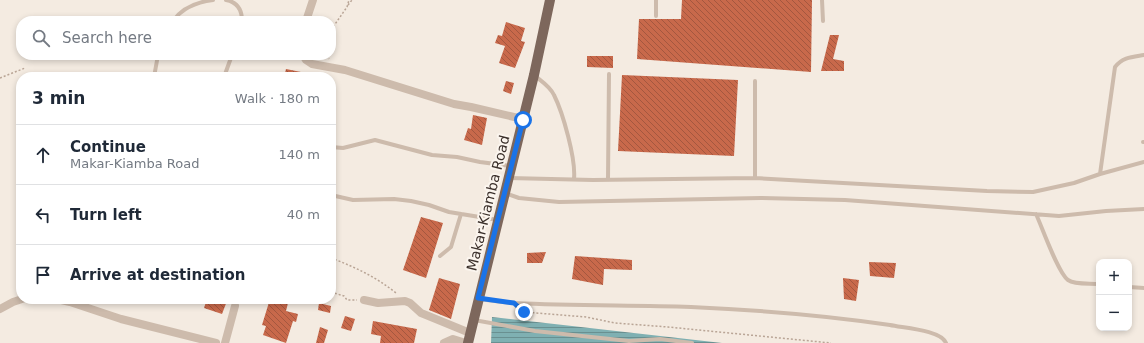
<!DOCTYPE html>
<meta charset="utf-8">
<style>
body{margin:0;font-family:"DejaVu Sans",sans-serif;background:#f2f2f3;color:#1f2937}
.controls{position:absolute;right:12px;bottom:12px;display:grid;overflow:hidden;border-radius:8px;box-shadow:0 2px 6px #0003}
.controls button{width:36px;height:36px;display:grid;place-items:center;padding:0;border:0;border-bottom:1px solid #e0e1e3;background:#fff;color:#1f2937;font:20px sans-serif}
.stop{position:absolute;width:12px;height:12px;margin:-9px;border:3px solid #1a73e8;border-radius:50%;background:#fff}
.stop.end{background:#1a73e8;border-color:#fff;box-shadow:0 1px 4px #0008}
.list{margin:0;padding:0;list-style:none}
h2{display:flex;justify-content:space-between;align-items:center;height:52px;margin:0;padding:0 16px;font-size:17px}
h2 small{font-size:13px;font-weight:400;color:#747a83}
.list li{display:grid;grid-template-columns:26px 1fr auto;gap:12px;align-items:center;box-sizing:border-box;height:60px;padding:0 16px;border-top:1px solid #e0e1e3}
.list b{display:block;font-size:15px;white-space:nowrap}
.list p{margin:0;font-size:13px;white-space:nowrap;color:#747a83}
.list em{font-size:13px;font-style:normal;color:#747a83}
.icon{flex:none;width:22px;height:22px;fill:none;stroke:currentColor;stroke-width:2;stroke-linecap:round;stroke-linejoin:round}
.map{position:relative;flex:none;width:1144px;height:343px;overflow:hidden}
.search{position:absolute;background:#fff;box-shadow:0 2px 6px #0003;left:16px;top:16px;width:320px;height:44px;display:flex;align-items:center;gap:10px;box-sizing:border-box;padding:0 14px;border-radius:16px;color:#747a83;font-size:15px}
.panel{position:absolute;background:#fff;box-shadow:0 2px 6px #0003;left:16px;top:72px;width:320px;height:232px;border-radius:16px}
.map>svg:first-child{display:block}
</style>
<div class="map">
<svg width="1144" height="343" viewBox="0 0 1144 343">
<defs>
<pattern id="water-rules" width="6" height="5" patternUnits="userSpaceOnUse"><rect width="6" height="5" fill="#7fb0b2"/><path d="M0 2.5h6" fill="none" stroke="#699091"/></pattern>
<pattern id="building-back-hatch" width="6" height="6" patternUnits="userSpaceOnUse"><rect width="6" height="6" fill="#c8694b"/><path d="M-1 5l2 2M0 0l6 6M5-1l2 2" fill="none" stroke="#a4573f"/></pattern>
</defs>
<rect width="100%" height="100%" fill="#f4ebe1"/>
<!-- water -->
<path fill="url(#water-rules)" d="M492,317L722,343H491Z"/>
<!-- building -->
<path fill="url(#building-back-hatch)" d="M682,0H812L811,72L637,59L639,19H681Z
M506,22L525,28L521,41L525,42L515,68L499,63L505,46L495,43L498,35L502,36Z
M830,35H839L833,59L844,61V71H821Z
M587,56H613V68L587,67Z
M286,69L311,74V77H284Z
M622,75L738,80L734,156L618,151Z
M506,81L514,83L511,94L503,91Z
M473,115L487,118L482,145L464,140L468,128L471,129Z
M421,217L443,223L426,278L403,270Z
M546,252L542,263H527V253Z
M575,256L632,260V270L604,269L603,285L572,279Z
M869,262L896,263L894,278L870,276Z
M439,278L460,284L451,319L429,310Z
M843,278L859,280L856,301L844,299Z
M207,299H221L227,301L222,314L204,308Z
M270,299H289L286,311L298,314L296,322L293,321L286,343L263,335L266,326L262,325Z
M319,303L331,306L330,313L318,310Z
M345,316L355,319L351,331L341,328Z
M373,321L417,329L414,343H380L381,336L371,334Z
M320,327L328,330L324,343H316Z"/>
<g fill="none" stroke-linecap="round" stroke-linejoin="round">
<!-- path -->
<path stroke="#b9a596" stroke-width="1.5" stroke-dasharray="2 2" stroke-linecap="butt" d="M348,5L352,0
M331,30L347,7L349,0
M327,55L329,59
M0,78L25,68
M331,258C355,267 376,277 396,293
M331,292L344,296L347,300H357
M521,310L524,312L586,317L615,323L668,327L831,343"/>
<!-- service -->
<path stroke="#cdbbac" stroke-width="4" d="M226,0C237,2 242,10 242,21
M822,0L823,21
M656,16V0
M173,21C182,8 197,2 213,0
M534,75C541,81 550,86 554,95C563,113 576,159 574,179
M154,77L158,55
M224,77L232,55
M1143,142H1144
M331,147L343,148L375,140L432,155L457,157L480,162L511,166
M1100,174L1115,67C1123,57 1132,57 1144,55
M509,178L593,180L755,178L987,191L1033,192L1074,183L1100,174L1144,162
M755,178V81
M608,179L609,74
M505,193L519,198L559,202L761,198L845,200L1059,216L1106,211L1144,209
M331,195L353,200L394,199L411,201L429,205L449,212L498,220
M1036,214C1042,227 1058,273 1068,280C1075,285 1090,283 1099,284
M440,256L451,247L461,214
M1129,287L1144,288
M479,299C491,300 503,303 515,303C574,306 632,305 691,307C758,310 824,315 890,325C903,328 941,330 946,343
M474,320L535,331L629,341L660,339L692,343"/>
<!-- minor -->
<path stroke="#cdbbac" stroke-width="8" d="M306,21L313,0
M303,55L306,60L312,64L345,70L454,104L471,107L523,119
M57,299L70,302L121,319L216,343
M364,300L378,303L405,301L410,303L421,313L426,315L470,333
M0,309L13,302L22,299
M225,343L235,306
M444,343L453,339L466,343"/>
<!-- primary -->
<path stroke="#7d675c" stroke-width="10" d="M468,343L534,75L550,0"/>
</g>
<g fill="none" stroke-linecap="round" stroke-linejoin="round">
<!-- route -->
<path stroke="#1a73e8" stroke-width="5" d="M523,120L478,298L514,303L524,312"/>
</g>
<g text-anchor="middle" stroke-width="4" stroke-linejoin="round" paint-order="stroke">
<!-- street labels -->
<g font-size="14" fill="#3b302b" stroke="#fbf5ee">
<text transform="translate(488 203) rotate(-76)" y="5">Makar-Kiamba Road</text>
</g>
</g>
</svg>
<div class="controls">
<button>+</button>
<button>−</button>
</div>
<div class="stop" style="left:523px;top:120px"></div>
<div class="stop end" style="left:524px;top:312px"></div>
<div class="search"><svg class="icon" aria-label="search" viewBox="0 0 24 24"><circle cx="10" cy="10" r="6"/><path d="M15 15l6 6"/></svg>Search here</div>
<section class="panel">
<h2>3 min<small>Walk · 180 m</small></h2>
<ul class="list">
<li><svg class="icon" aria-label="ahead" viewBox="0 0 24 24"><path d="M12 20V5M6 11l6-6 6 6"/></svg><div><b>Continue</b><p>Makar-Kiamba Road</p></div><em>140 m</em></li>
<li><svg class="icon" aria-label="left" viewBox="0 0 24 24"><path d="M17 20v-9H6M10 6l-5 5 5 5"/></svg><div><b>Turn left</b></div><em>40 m</em></li>
<li><svg class="icon" aria-label="arrive" viewBox="0 0 24 24"><path d="M6 21V4h12l-3 4 3 4H6"/></svg><div><b>Arrive at destination</b></div></li>
</ul>
</section>
</div>
